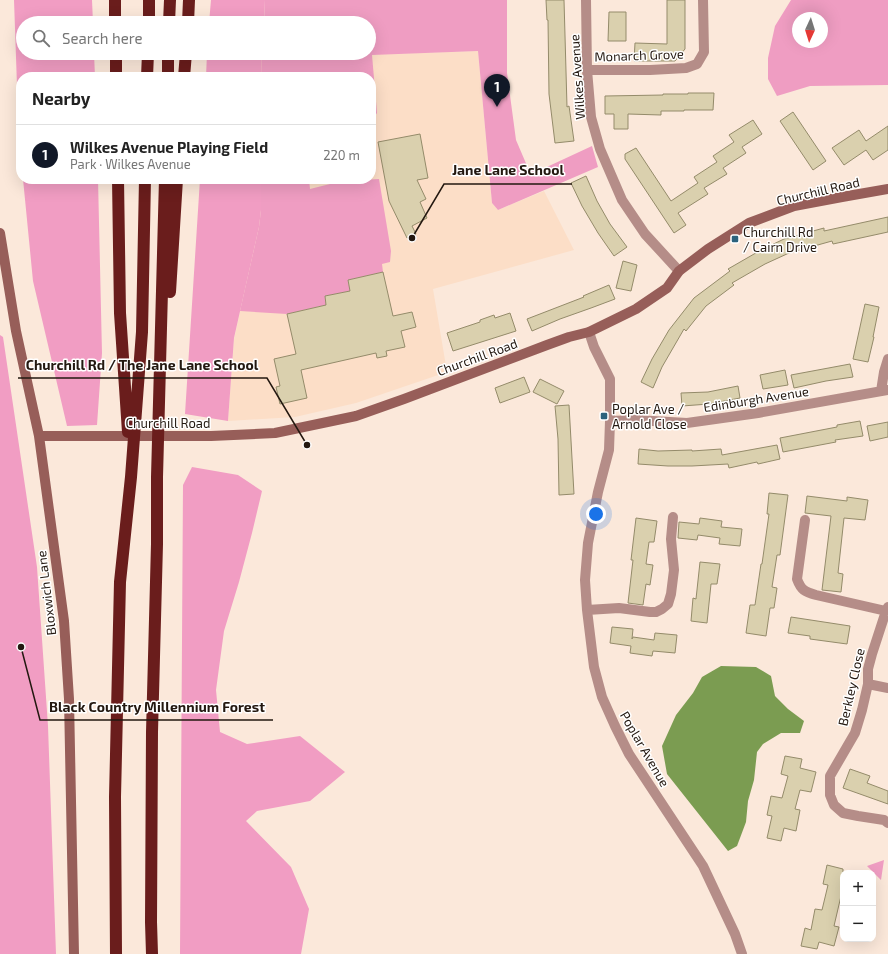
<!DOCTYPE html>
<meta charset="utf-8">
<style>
body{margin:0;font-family:"Exo 2",sans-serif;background:#f2f2f2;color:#222}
.controls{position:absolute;right:12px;bottom:12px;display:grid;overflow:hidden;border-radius:8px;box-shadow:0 4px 16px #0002}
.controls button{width:36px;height:36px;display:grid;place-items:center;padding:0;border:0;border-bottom:1px solid #e0e0e0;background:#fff;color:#222;font:20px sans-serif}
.compass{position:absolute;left:792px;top:12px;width:36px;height:36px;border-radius:50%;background:#fff;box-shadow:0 4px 16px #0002;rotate:184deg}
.you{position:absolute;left:596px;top:514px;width:14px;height:14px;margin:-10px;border:3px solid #fff;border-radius:50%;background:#1a73e8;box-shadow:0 0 0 6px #1a73e833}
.badge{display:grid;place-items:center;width:26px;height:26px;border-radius:50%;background:#111827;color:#fff;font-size:13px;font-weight:700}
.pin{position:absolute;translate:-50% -33px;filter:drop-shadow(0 1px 2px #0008)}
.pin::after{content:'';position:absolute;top:21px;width:14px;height:12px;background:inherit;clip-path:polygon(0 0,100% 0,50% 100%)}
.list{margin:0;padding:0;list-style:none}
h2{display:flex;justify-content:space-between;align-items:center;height:52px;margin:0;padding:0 16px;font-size:17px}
h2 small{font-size:13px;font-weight:400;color:#767676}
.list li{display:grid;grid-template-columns:26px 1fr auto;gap:12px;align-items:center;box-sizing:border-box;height:60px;padding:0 16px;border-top:1px solid #e0e0e0}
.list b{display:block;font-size:15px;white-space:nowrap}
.list p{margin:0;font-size:13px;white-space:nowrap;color:#767676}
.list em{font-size:13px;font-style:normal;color:#767676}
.icon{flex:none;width:22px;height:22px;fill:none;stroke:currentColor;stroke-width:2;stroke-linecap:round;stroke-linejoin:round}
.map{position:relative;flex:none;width:888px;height:954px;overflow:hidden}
.search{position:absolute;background:#fff;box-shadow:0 4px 16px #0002;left:16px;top:16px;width:360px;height:44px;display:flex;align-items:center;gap:10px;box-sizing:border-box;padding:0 14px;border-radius:22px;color:#767676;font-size:15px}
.panel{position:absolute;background:#fff;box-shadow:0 4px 16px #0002;left:16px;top:72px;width:360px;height:112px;border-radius:16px}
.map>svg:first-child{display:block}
</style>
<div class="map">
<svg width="888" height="954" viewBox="0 0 888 954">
<rect width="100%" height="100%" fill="#fbe8da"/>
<!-- built -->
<path fill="#fcdec7" d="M478,51L492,203L498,210L544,191L574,250L433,289L447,372L356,403L295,417L228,421L234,339L259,227L261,210V179H371V77H261V58Z"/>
<!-- green -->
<path fill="#ef9dc2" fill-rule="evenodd" d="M265,0H507V73L516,140L528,168L536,172L592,146L598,167L498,210L492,203L478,51L372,55L377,113L371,121V77H261L262,53H369V23H264Z
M791,0H888V85L810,86L777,96L768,79V58L775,26ZM798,18H822V42H798Z
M261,179H309L310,189L342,181L379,179L391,251L390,262L382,264L383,272L348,280L350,291L325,296L328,311L321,306L287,314L240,311L259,227L261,210Z
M884,860L881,880L867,866Z"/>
<!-- forest -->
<path fill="#f19dc3" d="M14,0H92L93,23H23V53H94L95,77H21V160L19,143Z
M211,0H265L264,23H209Z
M207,53H262L261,77H206Z
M23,179H98L102,353L97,425L67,426L33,281Z
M200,179H261V210L259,227L234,338L228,421L185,414Z
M0,335L3,337L37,567L48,726L56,954H0Z
M192,467L238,475L262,491L252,533L239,582L224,631L216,690L220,732L247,744L300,736L345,772L310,801L257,811L246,821L291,867L309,909L301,954H180L183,485Z"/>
<!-- water -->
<path fill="#7b9c51" d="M721,666L756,667L771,676L775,696L788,709L804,721L800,733H781L763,744L757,752L754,780L748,801L746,822L737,846L728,851L667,774L662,746L676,715L693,693L702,677Z"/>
<!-- building -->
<path fill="#dad0ae" stroke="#948b6a" d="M546,0H564L567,107L569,106L574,141L555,143L549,94L548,20H547Z
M667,0H685V49L675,61H634L635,43L667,44Z
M609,12H626V41H608Z
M688,93H714L713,110H684V111H661V115L628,114V129H614V114H605V96L663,95V94H688Z
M793,112L826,161L813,170L780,121Z
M753,120L762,134L742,147L746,153L723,168L727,174L704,188L708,194L678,213L686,225L674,233L625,159V154L636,148L671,201L698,183L694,177L717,162L713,156L734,142L729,135Z
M888,126V150L873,160L866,150L844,165L832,148L859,130L866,141Z
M420,134L428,178L417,180L426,199L420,202L427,218L412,226L416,234L407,238L389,201L378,142Z
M586,176L597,201L610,224L627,247L614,256L598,233L582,206L571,183Z
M888,217V232L833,244L832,241L789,253L765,264L732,283L734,285L706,306L686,331L684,329L662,367L653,388L641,382L652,359L669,330L694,298L730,271L728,269L761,250L784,239L824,228V231Z
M623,261L637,265L631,291L616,288Z
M383,272L393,316L412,312L416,327L401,331L405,347L386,351L387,356L377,358L376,353L301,370L307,398L280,404L276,387L280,386L274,359L296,354L287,314L326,305L325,296L350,291L348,280Z
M609,285L615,299L591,308L560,319L532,331L527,319L584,297L583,296Z
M865,304L879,307L873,337H874L868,362L853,359Z
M510,313L516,331L453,351L447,333L480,322V320L494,315L495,318Z
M850,364L853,377L826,381L794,388L791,375Z
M785,370L788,385L763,389L760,375Z
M524,377L530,392L500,403L495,388Z
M540,379L564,391L557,404L533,392Z
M738,386L740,398L709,404L682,406L681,393L708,392Z
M569,405L574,494L559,495L558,439L555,406Z
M860,421L863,436L835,440L836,442L783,452L780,438L837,427V425Z
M888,422V437L870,441L867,426Z
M777,445L780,459L758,464L757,462L729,468L728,464L692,466H668L638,464L639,449L658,451L692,450V451L721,449L722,455Z
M769,493L788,495L780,555H777L772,587L777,588L774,608H770L766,636L746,633L750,605H755L761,564H762L769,514H767Z
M807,496L847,501V497L868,500L865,520L844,518L838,573L843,574L841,592L822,590L831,516L805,513Z
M636,518L657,521L654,542H649L646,564L653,565L650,585L646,584L643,605L628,603L633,560H631Z
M700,518L722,521L721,527L742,529L740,546L719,544L720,538L698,535L697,540L678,538L679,522L699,524Z
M700,562L720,564L717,584H711L707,623L691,621L693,598L696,599Z
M791,617L850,626L847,644L810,639V636L788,633Z
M612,627L633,629L632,639L633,637L654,640L655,633L677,635L675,653L653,651L652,656L630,653L631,646L610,643Z
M785,756L802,759L800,768L816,772L811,792L800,790L795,809L800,810L796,831L784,828L781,841L767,838L772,816L767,815L771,796L782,798L788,776L781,774Z
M850,769L870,776L867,783L888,791V804L843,788Z
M827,865L843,869V897L841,896L834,926L839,927L834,946L819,942L817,949L801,946L805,928L811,930L815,909L822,910L828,885L823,884Z"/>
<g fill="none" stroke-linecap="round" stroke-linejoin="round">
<!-- street -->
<path stroke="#b58d88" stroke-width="10" d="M586,0L587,70L591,117L600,149L622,200L645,234L679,271
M587,70H650L686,68L697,64L704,52L703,0
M589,332L594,347L610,379V421L609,450L598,492L588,543L585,580L587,610L594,667L602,697L615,726L629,754L703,866L735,934L742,954
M881,391L884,372L888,359
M610,421L636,420L687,423L758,413L888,390
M805,520L797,579C801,590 805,592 816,595L886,611
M888,607L886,611L872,654L868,669V684L862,710L855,733L830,776V795L834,805L843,813L858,816L884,820L888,823
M587,610L619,608L650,612H656L662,609L668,604L671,594L674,570L671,539L673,517
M868,684L888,688"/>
<!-- secondary -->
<path stroke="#975e59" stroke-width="10" d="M0,233L16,331L39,436L64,621L69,699L74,954
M39,436H211L275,433L356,416L404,399L547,345L569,337L589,332L636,309L667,288L679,271L708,249L749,223L794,206L842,197L888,189"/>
<!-- highway -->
<path stroke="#6a1d1c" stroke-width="12" d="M115,0V23
M149,23V0
M169,23L170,0
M188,23L189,0
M116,53V77
M147,77L148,53
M168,77V53
M184,77L186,53
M118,179L120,313L128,432
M170,292L177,179
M116,954L115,797L120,582L131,477L142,332L145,179
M152,954L151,922L152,732L157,544V477L165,179"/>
</g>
<!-- markers -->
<g fill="#2b627d" stroke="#fff" stroke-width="1.5">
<rect x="731" y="235" width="8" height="8" rx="2"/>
<rect x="600" y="412" width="8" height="8" rx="2"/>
</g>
<g text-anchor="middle" stroke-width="3" stroke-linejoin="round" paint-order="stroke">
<!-- street labels -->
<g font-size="13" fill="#231810" stroke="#fff">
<text transform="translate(639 55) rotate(-2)" y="5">Monarch Grove</text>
<text transform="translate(577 77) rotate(-94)" y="5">Wilkes Avenue</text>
<text transform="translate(818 191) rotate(-13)" y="5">Churchill Road</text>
<text transform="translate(477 357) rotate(-20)" y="5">Churchill Road</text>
<text transform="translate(756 399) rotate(-9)" y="5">Edinburgh Avenue</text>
<text x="168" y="428">Churchill Road</text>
<text transform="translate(46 593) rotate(-97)" y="5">Bloxwich Lane</text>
<text transform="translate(851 687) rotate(-77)" y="5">Berkley Close</text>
<text transform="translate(645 749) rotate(60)" y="5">Poplar Avenue</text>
</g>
<!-- poi labels -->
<g font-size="13" fill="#231810" stroke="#fff" text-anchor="start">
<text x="743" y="237">Churchill Rd<tspan x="743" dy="15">/ Cairn Drive</tspan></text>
<text x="612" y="414">Poplar Ave /<tspan x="612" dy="15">Arnold Close</tspan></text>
</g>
</g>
<!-- callouts -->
<path fill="none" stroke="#231810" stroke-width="1.5" d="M412 238L444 184H572M307 445L267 378H18M21 647L40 720H273"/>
<g fill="#231810" stroke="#fff" stroke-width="1.5">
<circle cx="412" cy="238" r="4"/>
<circle cx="307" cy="445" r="4"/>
<circle cx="21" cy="647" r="4"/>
</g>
<g font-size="14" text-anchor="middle" font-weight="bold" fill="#231810" stroke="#fff" stroke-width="3" stroke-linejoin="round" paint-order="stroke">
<text x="508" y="175">Jane Lane School</text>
<text x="142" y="370">Churchill Rd / The Jane Lane School</text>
<text x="157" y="712">Black Country Millennium Forest</text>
</g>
</svg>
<div class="controls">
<button>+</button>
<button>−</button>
</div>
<svg class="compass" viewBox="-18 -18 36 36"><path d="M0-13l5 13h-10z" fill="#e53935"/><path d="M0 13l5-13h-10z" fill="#767676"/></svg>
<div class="you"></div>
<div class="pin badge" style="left:497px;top:107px">1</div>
<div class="search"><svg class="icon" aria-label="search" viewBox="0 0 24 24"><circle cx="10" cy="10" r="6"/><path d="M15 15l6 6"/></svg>Search here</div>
<section class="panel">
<h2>Nearby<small></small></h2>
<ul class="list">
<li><span class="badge">1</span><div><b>Wilkes Avenue Playing Field</b><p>Park · Wilkes Avenue</p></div><em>220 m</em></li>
</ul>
</section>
</div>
